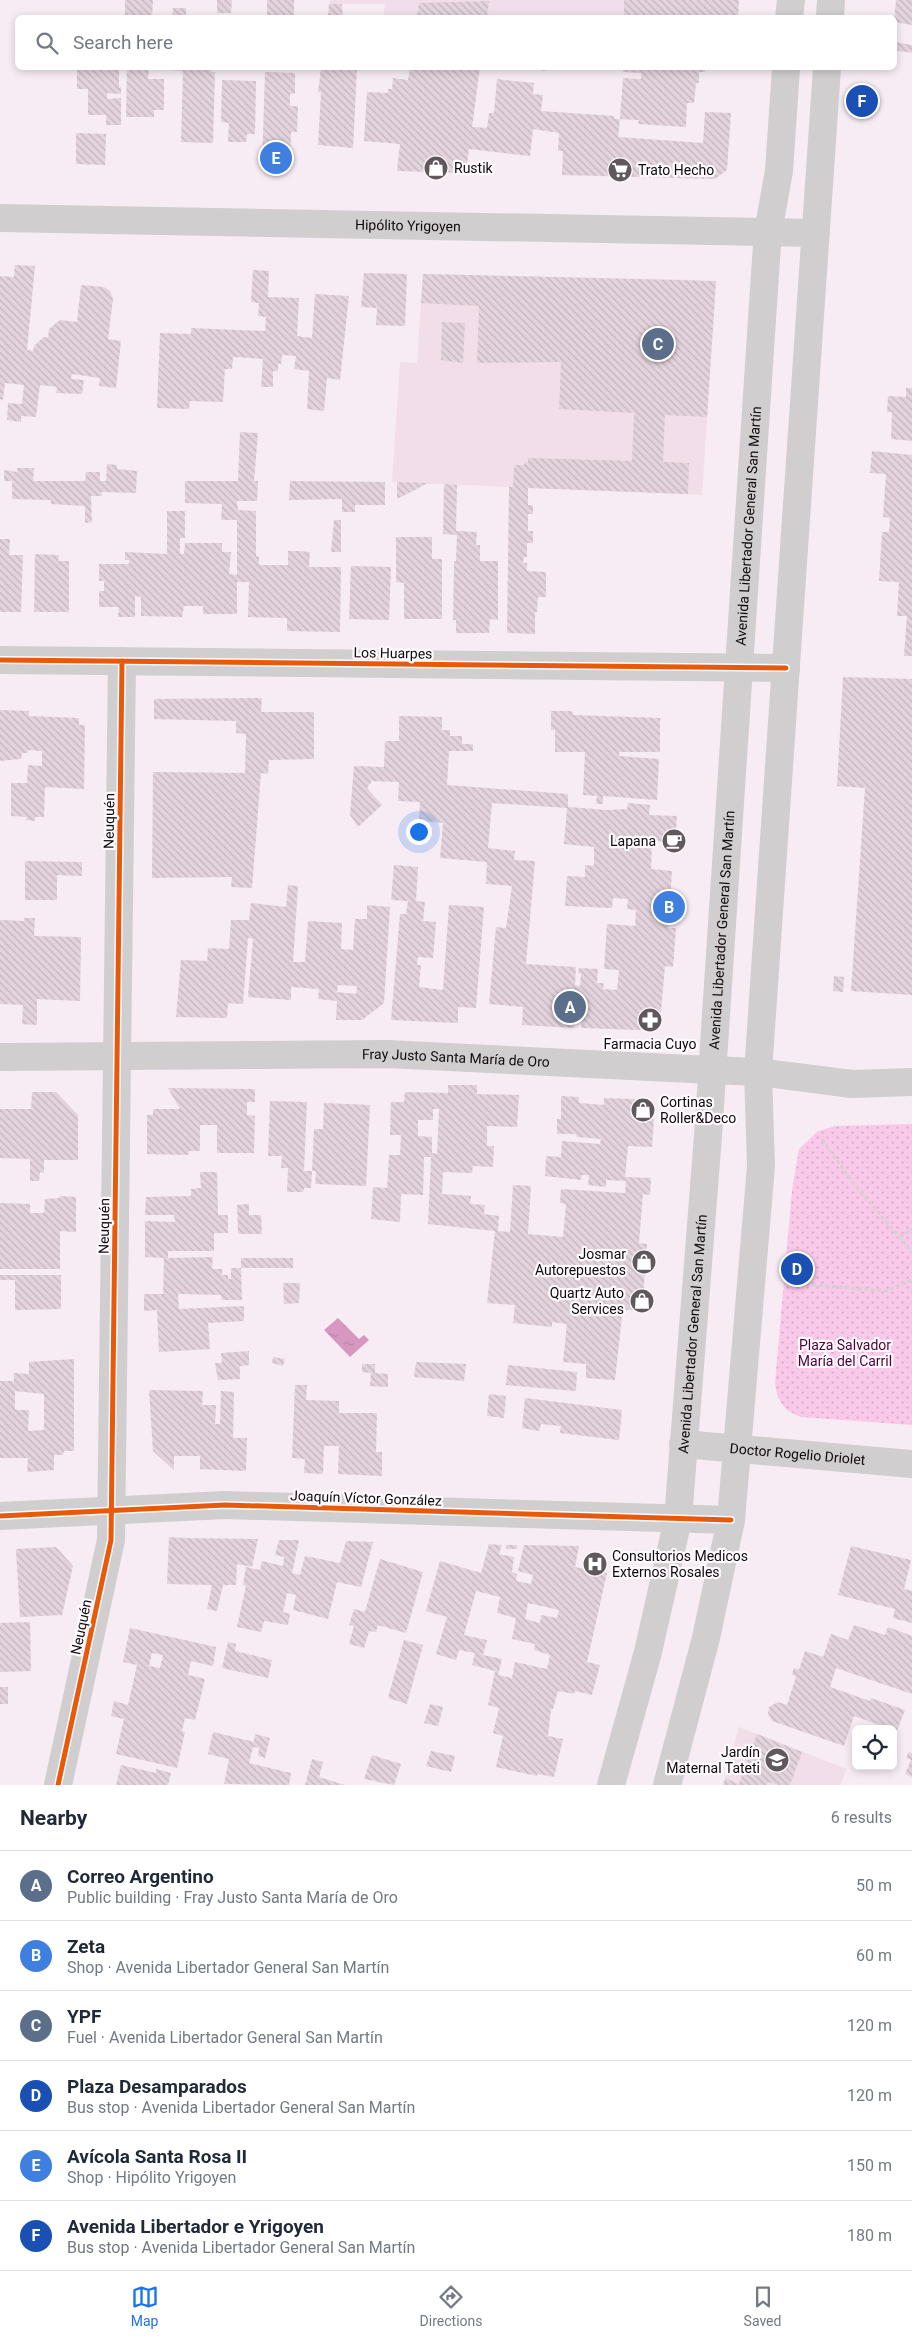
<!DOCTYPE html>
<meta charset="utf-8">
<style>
body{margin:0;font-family:Roboto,sans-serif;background:#f6f6f7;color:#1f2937}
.controls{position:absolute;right:15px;bottom:15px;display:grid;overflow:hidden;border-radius:8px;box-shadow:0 2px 8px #0003}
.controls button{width:45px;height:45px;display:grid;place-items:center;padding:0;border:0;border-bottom:1px solid #e0e1e3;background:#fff;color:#1f2937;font:25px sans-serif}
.you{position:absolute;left:418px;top:831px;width:18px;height:18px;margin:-12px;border:4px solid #fff;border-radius:50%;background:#1a73e8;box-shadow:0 0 0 8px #1a73e833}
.badge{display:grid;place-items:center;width:32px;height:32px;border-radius:50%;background:#1a73e8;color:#fff;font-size:16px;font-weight:700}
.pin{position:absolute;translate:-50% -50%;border:2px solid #fff;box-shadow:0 1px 5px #0006}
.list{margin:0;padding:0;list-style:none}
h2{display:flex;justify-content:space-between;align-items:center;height:65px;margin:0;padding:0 20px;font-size:21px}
h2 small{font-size:16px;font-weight:400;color:#747a83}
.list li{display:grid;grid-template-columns:32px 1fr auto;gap:15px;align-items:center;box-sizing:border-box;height:70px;padding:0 20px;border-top:1px solid #e0e1e3}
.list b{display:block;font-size:19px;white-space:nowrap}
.list p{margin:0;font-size:16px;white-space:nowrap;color:#747a83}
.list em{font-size:16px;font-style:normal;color:#747a83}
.icon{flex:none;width:28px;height:28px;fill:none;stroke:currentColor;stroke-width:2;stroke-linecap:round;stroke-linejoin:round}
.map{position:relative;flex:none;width:912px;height:1785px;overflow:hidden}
.search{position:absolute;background:#fff;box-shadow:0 2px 8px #0003;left:15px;right:15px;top:15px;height:55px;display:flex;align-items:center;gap:12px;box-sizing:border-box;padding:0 18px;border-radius:8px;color:#747a83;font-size:19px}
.sheet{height:485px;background:#fff}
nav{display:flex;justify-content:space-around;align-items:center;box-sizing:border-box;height:70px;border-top:1px solid #e0e1e3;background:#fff;font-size:14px;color:#747a83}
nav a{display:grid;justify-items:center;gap:2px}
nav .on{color:#1a73e8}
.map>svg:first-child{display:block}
</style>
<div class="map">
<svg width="912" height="1785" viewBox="0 0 912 1785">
<defs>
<pattern id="park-dots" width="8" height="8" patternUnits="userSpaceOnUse" patternTransform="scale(1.25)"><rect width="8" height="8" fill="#fac9e9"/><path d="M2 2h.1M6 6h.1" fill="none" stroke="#d5abc7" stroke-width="1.8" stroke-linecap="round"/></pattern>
<pattern id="water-ripples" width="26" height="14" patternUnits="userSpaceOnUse" patternTransform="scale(1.25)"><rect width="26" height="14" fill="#d698c1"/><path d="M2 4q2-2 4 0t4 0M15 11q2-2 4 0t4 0" fill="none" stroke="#b782a5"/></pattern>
<pattern id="building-back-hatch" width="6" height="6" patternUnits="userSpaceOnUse" patternTransform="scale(1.25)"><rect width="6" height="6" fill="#e3d3dd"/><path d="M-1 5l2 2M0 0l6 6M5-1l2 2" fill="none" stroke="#c2b4bc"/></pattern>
</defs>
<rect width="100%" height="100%" fill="#f7ecf3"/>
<!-- built -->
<path fill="#f1deea" d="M330,0H739L738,18H383L385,4H330Z
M423,274L697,280L715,300L702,495L392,482L400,362L417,363Z
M739,1727L847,1769L840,1785H742L725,1778Z"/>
<!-- park -->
<path fill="url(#park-dots)" d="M912,1124V1425L801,1417C783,1411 777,1400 775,1383L792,1190L799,1149L818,1131L836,1126Z"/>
<!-- water -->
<path fill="url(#water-ripples)" d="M338,1318L359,1339L364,1335L369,1340L350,1357L324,1330Z"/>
<!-- building -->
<path fill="url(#building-back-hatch)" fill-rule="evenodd" d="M125,0H153L152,18H125Z
M217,0H232L231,13H217Z
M267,0H294V18H267Z
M624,0H739L738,18H624Z
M896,0H912V25L894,22Z
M489,1L487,18H417L419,3Z
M329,4H342L343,18H328Z
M173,8H186V18H172Z
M894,42L912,45V53L894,50Z
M77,68H119V88L121,87V94L107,93V99L121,98V125H106V115H88V89H77Z
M127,68H149L148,79H164V110H154V117H126Z
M171,68H211V72H215L213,143L181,142L183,71L171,70Z
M321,68H357L353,148L318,145L321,92H318Z
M410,68H480L472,127L487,128L489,113H494L497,79L534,83L533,94L543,95L541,111L614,116V119H620L618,137L703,143L705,112L731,113L727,170L715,179L562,175L563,151H558L559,133L533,129L530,156L469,149L466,173L397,171L400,144L364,141L367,92L388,93V89H392L393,78L408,80Z
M531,68H546V71L531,69Z
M623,68H705V72H699V83H696L694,103H687L686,127L638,124L639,120L620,119L623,78L641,79V73L623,72Z
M265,72L295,73V94H290V106H298L297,132H291L290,169L262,168Z
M222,80L256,81L255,134H247L246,142H228L229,123L221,122Z
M76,133L106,134L105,165L76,164Z
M15,265L35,266L27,350L33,351L34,346L44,337L48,338L49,329L60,320L77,322L81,285L104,287L110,291L113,299L108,339L121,341L116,388L99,386L100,378L72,374L71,379L84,380L82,394L56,393L57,387L40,385L36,417L21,416V422L7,420L8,403L22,404L24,385L5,383L3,400L0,399V276L14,277Z
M253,270L269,271L268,297L299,298L297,336L312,338L315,294L349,296L340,380L327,378L324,411L307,409L309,371L294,369L296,356L282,355L281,364H278V371H273V387H261L263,359L233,357L232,369H225L223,402L190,401L189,409L157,408L160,333L191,334V328L265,331L266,317L258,316L259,303L251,302Z
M364,273L407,274L405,326L376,325L377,308L361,307Z
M423,274L716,281L707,417L665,415L663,462L689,463L688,494L528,488V505H533V514H528V531H533V543H527V557H524L523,563H527V571L546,572V597H538L537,612H535V634L507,633L509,487H513L514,465H524L525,462L528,463V458L632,461L634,413L559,409L561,362L477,363L479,306L421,303Z
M442,322L465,323L463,363L441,360Z
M906,388H912V441L891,439L892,412H887L888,396L906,397Z
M240,432L258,433L254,481H258L257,501H237L238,510L256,511V556L259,557V565H288V551H299L310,552L309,567H341L340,632L287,631V618L248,617L249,582H237V614H203V606H184L182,617L141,616V597L135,596V617H118L119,607H99V591H104V581H99V564H129V560H125V552L167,554V511H185V538H180V554H184L185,543H222V552H231L229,574L237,575V520H221L222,504L185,503V481H238Z
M872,451L912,455V656H904L907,616H897L899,582L879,581L882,532H889L890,518L883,517L886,474L870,473Z
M107,464L117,465V469L137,471L136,493L101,492L102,496H91L92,522L85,523V506L51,504V500L12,499V481H4V470L17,472V468H34L33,481H85L86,472H100V481H106Z
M290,481L385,482V505H355V512H342V499L289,500Z
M397,482L428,483L397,499Z
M444,484L457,485L456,531L477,532L476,545H480V561H498V620L490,619L489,633H456V620H453L454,561H456L457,535L443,534Z
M334,520H341V552H331Z
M396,537H432V559H442V619H404V583L396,582Z
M0,539H10L9,555H23L21,612H0Z
M35,554L59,555L58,561H69V612H34Z
M351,566L391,567L389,620L349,619Z
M843,677L912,679V995L851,991L865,788L837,786Z
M262,698L261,712H314V759L269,760L268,774L261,773L252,888L231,887L232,877L152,878L153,772L245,773L246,734L236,733V721L154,719V699Z
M0,710L29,711V716L79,718V725H85L84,789L45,787L44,817H35V821L26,820L27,817L11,816V783H27L28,765L42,766V751L28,750V753H22L21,759L0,761Z
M551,711H572L573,715L660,718V752H619V756L659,759L657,800L603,796V804H596L597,796L583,795L585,752H555V730H551Z
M399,716L442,717V730H450V736H462V744H473V751H449L447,785L568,794V807L608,810L627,809L628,803L650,805L649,815L677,816L675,842L652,841L651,869L672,871L668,928H676L673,967L665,966L661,1012L640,1030L581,1028L582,1018L575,1017L574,1028L522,1025L523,1007L489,1004L496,927L506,928L512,886L486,884L487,862L440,858L443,823L419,821L420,802L398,801L399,782L372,781L367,788L382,805L358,827L350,815L354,766L384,767L385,741H399ZM492,803L567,808L564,844L594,847V866L585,865V877L567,876L565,906L612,908L613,898L628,899L627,909L636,910L635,926L607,924L604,969L619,970L617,990L603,989L604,983H597L598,969L579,968L578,973H581L580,986L575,985L576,967L526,964L535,861L514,860L515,851L488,848Z
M25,861L82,862V876L57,875V900H25Z
M394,865L418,867L416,901L425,902L423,921L436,922L433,958L418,957L417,965H421L419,987L443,990L449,905L484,907L476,1008L458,1007V1023L391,1020L400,914H406L408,901L391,900Z
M288,885L298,886L293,962H305L308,921L342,923L341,949L353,950L355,919H367V905L390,907L384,1003L362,1020H336L337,1001L318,999L319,989L291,987V1000L248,997L253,939L248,938L243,1004L228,1003L227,1018L176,1017L181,960L207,961L208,948L229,949L231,920H249L251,903L286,907ZM338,985L357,986L356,994L337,992Z
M24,918H35L34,936L81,937L80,1001L37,999V1025L22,1024L23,1005L0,1004V920L24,921Z
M834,976L844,977L843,992L833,991Z
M448,1085H477V1094L519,1095L517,1127L487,1126V1146H494L493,1167L473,1166L472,1173L443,1172L442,1194L471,1196L470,1204L485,1205L484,1214L499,1216L498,1231L510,1232L513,1185L531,1186L528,1234L563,1237L566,1204L560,1203L561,1189L625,1193L626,1181L606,1180V1187L588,1185L589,1175H582L581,1180L545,1176L546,1156L561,1157L562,1141L600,1144L601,1139L577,1137L576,1134H557V1119H561V1096L579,1097V1103L604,1105V1098L634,1099L654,1120L652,1147L628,1146L625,1177L651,1178L650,1195L643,1194L639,1243L647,1244L642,1311L603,1308L602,1314L622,1316L615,1380L586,1378V1364L563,1362L567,1324L552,1322V1327L513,1323L515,1305L487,1303L495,1231L428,1224L431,1157H424L423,1195L401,1194L400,1222L371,1219L373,1187L387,1188L389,1155H400L401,1135H390L391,1102H404L405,1092L448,1093ZM433,1109H439L437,1154L432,1153V1137L418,1136V1120H433Z
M168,1088L255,1089V1102H247V1115L255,1116L254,1153H217V1125H200V1151H189L188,1155L147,1154V1115H153V1109H180Z
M32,1092H56L78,1115V1160H44V1173L40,1172L39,1181H30V1159L0,1158V1109H31Z
M270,1101L307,1102L304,1171H312L311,1188H304L303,1192H287L288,1168H281L282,1156H268Z
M324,1103L370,1105L366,1186L315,1184L316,1171H312L314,1129H323Z
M200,1172H217L218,1215H228V1233H214V1251H168V1258L213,1257L212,1269H222V1275H228V1279H231V1268H241V1258H293V1268H241L242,1300H222L221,1295L178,1294L179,1309L244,1306V1321L208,1323L210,1349L159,1352L157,1310L144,1311V1294H163L164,1258L145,1257V1221L175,1222L174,1215H145L146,1197L191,1196V1189L201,1188Z
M59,1196L76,1197V1232L60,1231V1269H0V1203L30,1204V1213H44L45,1199L60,1198Z
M249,1204V1215H261L262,1234H238L237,1205Z
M0,1275H61V1309L15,1310V1280H0Z
M283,1283H300L299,1303L284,1304Z
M249,1351V1365L240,1366V1379L218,1380L215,1363H222L221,1353Z
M273,1357L285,1359L283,1366L272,1363Z
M74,1359V1451H64L63,1455H54V1470L27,1472L28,1458H0V1381H14V1373L29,1374V1362ZM15,1391L44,1394V1430L28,1431L29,1410H15Z
M416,1362L466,1364L464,1381L414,1377Z
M362,1364H375V1373L388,1374V1387L370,1386L371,1373L362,1372Z
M508,1365L577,1372L576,1391L506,1385Z
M295,1385H307L306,1400L339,1401V1413H377L376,1452H382V1476L338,1474L339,1446H324L323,1474L304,1473L305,1459L292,1458Z
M149,1390L203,1391L202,1405H216L215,1424H220L221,1391L234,1392L233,1438H247L246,1471L200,1469V1456H174V1470L153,1451Z
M489,1394L506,1396L504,1418L487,1416Z
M525,1398L622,1410L619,1440L560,1433L561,1426L541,1424L539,1431L522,1428Z
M169,1537L185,1538L258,1539L252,1567L237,1564L236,1585H223L217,1611L207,1609L212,1585L167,1584Z
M279,1540H299L292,1573L300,1575L305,1556L340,1563L346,1541L373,1542L361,1587L337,1582L328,1619L293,1610L296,1595L287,1593L283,1612L290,1614L288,1625L264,1621L261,1632L237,1627L246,1586L243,1585L246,1567L260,1570L262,1561L283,1566L284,1557L275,1555Z
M489,1544L502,1545L499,1554L514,1557L512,1572L517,1574L516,1581L531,1584L533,1575L518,1571L524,1545L579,1546L575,1567L607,1573L587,1662L600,1665L592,1695L575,1691L574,1694L558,1691L553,1709H551L548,1736L563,1739L554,1777L537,1774V1776L496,1767L503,1736L493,1733L499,1708L488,1705L495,1671L472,1665L475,1653L459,1650L456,1660L436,1654L447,1617L426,1611L440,1561L481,1573ZM476,1591L500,1597L497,1613L516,1618L512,1639L535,1644L534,1650L550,1655L547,1669L515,1662L512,1678L498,1675L502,1659L483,1655L487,1640L464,1635ZM528,1603L559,1610L557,1618L541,1615L540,1623L525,1619Z
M506,1545H517V1549H506Z
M851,1546L911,1560L904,1589L912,1591V1623L893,1618L895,1609L838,1595Z
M56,1547L73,1566L62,1615L20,1617L16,1549Z
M380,1559L423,1572L406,1633L378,1625L376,1632L369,1631L364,1648L349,1644L354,1626L349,1625L354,1609L365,1612Z
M30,1622L31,1671L0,1672V1623Z
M854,1625L885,1635L888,1627L912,1636V1694L836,1668L830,1687L870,1701L871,1698L905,1710L897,1731L854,1716L844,1746L772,1721L768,1713L769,1707L778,1702L787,1705L796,1677L792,1674L794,1668L799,1670L805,1651L823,1657L831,1634L848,1640Z
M130,1628L216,1647L213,1666L191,1661L188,1675L205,1679L195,1720L185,1718L182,1731L185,1732L177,1768L116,1754L124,1719L111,1716L114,1701L128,1705L137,1665L123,1662ZM152,1653L163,1655L160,1668L149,1666Z
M404,1640L423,1645L407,1704L388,1698Z
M228,1642L236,1644L235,1651L272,1660L268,1678L222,1668Z
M0,1687H8V1704H0Z
M430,1704L443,1707L438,1726L424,1723Z
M213,1732L254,1742L255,1734L270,1738L265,1758L258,1756L259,1748L253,1747L249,1763L291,1773L289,1785L224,1784L229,1759L208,1754Z
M757,1734L802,1752L790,1785H778L768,1782L767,1785H723L725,1778L739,1784Z
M431,1751L455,1756L451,1772L426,1766Z
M909,1752L912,1753V1777L905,1774L911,1760L906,1758Z
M372,1755L401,1764L394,1785L364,1779Z
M312,1759L323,1762L319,1777L345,1785H305Z
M121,1765L156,1773V1769L171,1773L168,1785H116Z"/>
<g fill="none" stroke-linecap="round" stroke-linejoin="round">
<!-- path -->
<path stroke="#d4d1d3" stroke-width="3" stroke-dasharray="4 2.5" stroke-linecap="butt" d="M822,1139L853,1183L912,1252
M900,1237L912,1229
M793,1283L886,1291L912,1280"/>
<!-- street -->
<g stroke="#d0cecf" stroke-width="28">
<path d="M0,660L786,668"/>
<path id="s1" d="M0,1057L387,1054L711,1070"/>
<path id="s2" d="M683,1444L912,1464"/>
<path d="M0,1516L225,1505L731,1520"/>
<path d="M58,1785L111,1540L122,661"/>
</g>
<!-- secondary -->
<g stroke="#d0cecf" stroke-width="28">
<path id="s3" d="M0,218L815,233"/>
<path d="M711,1070L758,1072L852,1084L912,1082"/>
</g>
<!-- primary -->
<g stroke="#d0cecf" stroke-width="28">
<path d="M789,18L791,0"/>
<path d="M830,18L831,0"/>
<path id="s4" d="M611,1785L648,1652L678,1519L708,1136L765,274L768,232L779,171L786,68"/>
<path d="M667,1785L706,1638L731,1520L761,1166L758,1072L827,68"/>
</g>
<defs>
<path id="cycleway" d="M0,660L786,668
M0,1516L225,1505L731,1520
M58,1785L111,1540L122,661"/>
</defs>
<!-- cycleway casing -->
<use href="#cycleway" stroke="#fefafd" stroke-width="8"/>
<!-- cycleway -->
<use href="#cycleway" stroke="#e8590c" stroke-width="5"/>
</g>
<!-- icons -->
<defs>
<symbol id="shop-disc" viewBox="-11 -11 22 22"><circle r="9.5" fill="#61585e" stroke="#fefafd"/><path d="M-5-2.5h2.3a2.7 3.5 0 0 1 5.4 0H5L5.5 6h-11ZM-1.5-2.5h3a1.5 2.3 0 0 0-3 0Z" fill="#fff"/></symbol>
<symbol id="supermarket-disc" viewBox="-11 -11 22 22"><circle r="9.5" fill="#61585e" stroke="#fefafd"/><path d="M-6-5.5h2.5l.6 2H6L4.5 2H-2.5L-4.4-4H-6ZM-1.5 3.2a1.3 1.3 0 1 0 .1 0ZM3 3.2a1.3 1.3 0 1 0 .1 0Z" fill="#fff"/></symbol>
<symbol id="cafe-disc" viewBox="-11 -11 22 22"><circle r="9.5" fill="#61585e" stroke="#fefafd"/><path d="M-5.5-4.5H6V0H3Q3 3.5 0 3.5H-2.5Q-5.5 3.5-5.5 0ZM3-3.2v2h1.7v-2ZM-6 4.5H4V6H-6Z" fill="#fff"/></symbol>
<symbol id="pharmacy-disc" viewBox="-11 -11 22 22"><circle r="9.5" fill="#61585e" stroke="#fefafd"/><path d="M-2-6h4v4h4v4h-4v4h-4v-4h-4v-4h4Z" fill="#fff"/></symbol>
<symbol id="hospital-disc" viewBox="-11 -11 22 22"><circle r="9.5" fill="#61585e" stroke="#fefafd"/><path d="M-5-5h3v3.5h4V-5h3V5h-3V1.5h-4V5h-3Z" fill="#fff"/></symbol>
<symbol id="school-disc" viewBox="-11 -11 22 22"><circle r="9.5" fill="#61585e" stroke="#fefafd"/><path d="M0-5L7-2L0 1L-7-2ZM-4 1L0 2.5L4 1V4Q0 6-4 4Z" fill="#fff"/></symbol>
</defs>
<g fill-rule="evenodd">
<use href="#shop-disc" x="422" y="154" width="28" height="28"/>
<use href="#supermarket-disc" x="606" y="156" width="28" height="28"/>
<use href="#cafe-disc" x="660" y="827" width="28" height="28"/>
<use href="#pharmacy-disc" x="636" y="1006" width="28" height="28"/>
<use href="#shop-disc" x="629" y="1096" width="28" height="28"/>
<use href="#shop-disc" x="630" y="1248" width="28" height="28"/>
<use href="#shop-disc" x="628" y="1287" width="28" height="28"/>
<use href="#hospital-disc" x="581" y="1550" width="28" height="28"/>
<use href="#school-disc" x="763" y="1746" width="28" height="28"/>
</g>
<g text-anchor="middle" stroke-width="4.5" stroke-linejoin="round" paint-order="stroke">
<!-- poi labels -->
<g font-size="14" fill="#10090e" stroke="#fefafd" text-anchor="start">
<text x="454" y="173">Rustik</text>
<text x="638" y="175">Trato Hecho</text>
<text x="656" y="846" text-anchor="end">Lapana</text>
<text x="650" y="1049" text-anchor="middle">Farmacia Cuyo</text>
<text x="660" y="1107">Cortinas<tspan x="660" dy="16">Roller&amp;Deco</tspan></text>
<text x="626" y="1259" text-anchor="end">Josmar<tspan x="626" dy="16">Autorepuestos</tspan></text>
<text x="624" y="1298" text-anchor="end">Quartz Auto<tspan x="624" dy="16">Services</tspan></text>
<text x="612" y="1561">Consultorios Medicos<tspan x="612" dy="16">Externos Rosales</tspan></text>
<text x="760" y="1757" text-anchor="end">Jardín<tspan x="760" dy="16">Maternal Tateti</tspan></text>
</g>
<!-- street labels -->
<g font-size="14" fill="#10090e" stroke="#fefafd">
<text dy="5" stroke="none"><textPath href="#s3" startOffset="408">Hipólito Yrigoyen</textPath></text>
<text dy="5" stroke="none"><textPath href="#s4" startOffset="1270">Avenida Libertador General San Martín</textPath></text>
<text transform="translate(393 653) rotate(1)" y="5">Los Huarpes</text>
<text transform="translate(109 821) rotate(-89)" y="5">Neuquén</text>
<text dy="5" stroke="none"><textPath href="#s4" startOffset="865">Avenida Libertador General San Martín</textPath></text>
<text dy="5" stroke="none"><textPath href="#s1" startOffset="456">Fray Justo Santa María de Oro</textPath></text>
<text transform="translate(104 1226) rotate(-89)" y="5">Neuquén</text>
<text dy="5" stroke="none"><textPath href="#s4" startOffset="460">Avenida Libertador General San Martín</textPath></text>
<text dy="5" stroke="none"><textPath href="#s2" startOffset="115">Doctor Rogelio Driolet</textPath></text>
<text transform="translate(366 1498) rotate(2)" y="5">Joaquín Víctor González</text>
<text transform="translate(81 1627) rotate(-78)" y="5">Neuquén</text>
</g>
<!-- park labels -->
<g font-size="14" fill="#4f003d" stroke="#fefafd">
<text x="845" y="1350">Plaza Salvador<tspan x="845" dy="16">María del Carril</tspan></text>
</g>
</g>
</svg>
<div class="controls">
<button><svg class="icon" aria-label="locate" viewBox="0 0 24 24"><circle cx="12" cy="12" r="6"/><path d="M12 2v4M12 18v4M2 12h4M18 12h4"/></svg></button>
</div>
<div class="you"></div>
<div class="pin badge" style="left:570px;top:1007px;background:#5c6f8a">A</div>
<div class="pin badge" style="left:669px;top:907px;background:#3f7fe0">B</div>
<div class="pin badge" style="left:658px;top:344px;background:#5c6f8a">C</div>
<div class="pin badge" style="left:797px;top:1269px;background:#1a4fb4">D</div>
<div class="pin badge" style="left:276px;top:158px;background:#3f7fe0">E</div>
<div class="pin badge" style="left:862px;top:101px;background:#1a4fb4">F</div>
<div class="search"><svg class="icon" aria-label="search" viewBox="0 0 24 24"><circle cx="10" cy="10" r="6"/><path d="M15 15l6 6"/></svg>Search here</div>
</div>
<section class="sheet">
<h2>Nearby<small>6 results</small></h2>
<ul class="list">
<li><span class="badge" style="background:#5c6f8a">A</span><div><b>Correo Argentino</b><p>Public building · Fray Justo Santa María de Oro</p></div><em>50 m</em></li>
<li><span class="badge" style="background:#3f7fe0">B</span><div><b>Zeta</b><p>Shop · Avenida Libertador General San Martín</p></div><em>60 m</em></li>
<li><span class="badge" style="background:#5c6f8a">C</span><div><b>YPF</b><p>Fuel · Avenida Libertador General San Martín</p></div><em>120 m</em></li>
<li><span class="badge" style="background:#1a4fb4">D</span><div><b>Plaza Desamparados</b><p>Bus stop · Avenida Libertador General San Martín</p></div><em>120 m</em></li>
<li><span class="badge" style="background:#3f7fe0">E</span><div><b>Avícola Santa Rosa II</b><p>Shop · Hipólito Yrigoyen</p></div><em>150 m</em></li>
<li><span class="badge" style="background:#1a4fb4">F</span><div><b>Avenida Libertador e Yrigoyen</b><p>Bus stop · Avenida Libertador General San Martín</p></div><em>180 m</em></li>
</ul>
</section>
<nav>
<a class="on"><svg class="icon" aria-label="map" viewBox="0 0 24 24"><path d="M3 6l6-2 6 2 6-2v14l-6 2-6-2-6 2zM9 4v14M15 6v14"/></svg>Map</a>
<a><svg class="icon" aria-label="directions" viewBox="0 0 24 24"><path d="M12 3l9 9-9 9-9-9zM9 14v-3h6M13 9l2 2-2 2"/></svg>Directions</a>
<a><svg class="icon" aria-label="saved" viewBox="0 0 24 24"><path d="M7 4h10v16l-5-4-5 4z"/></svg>Saved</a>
</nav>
